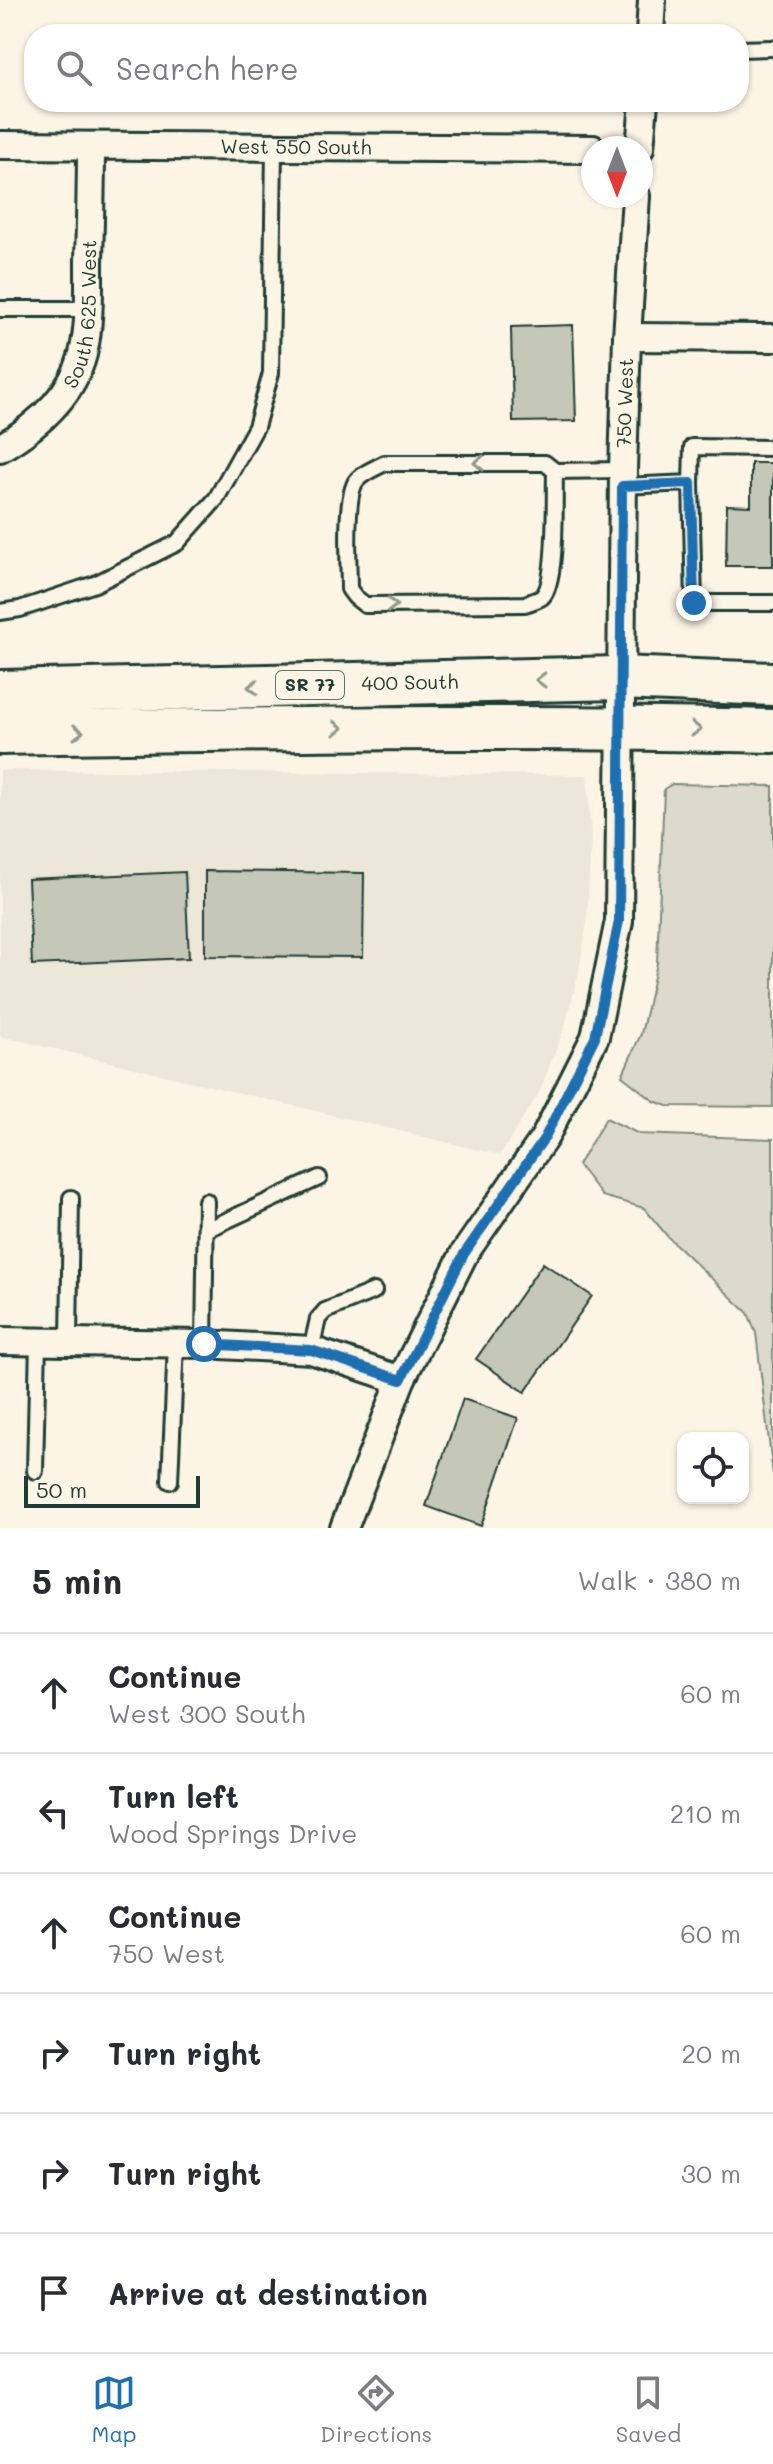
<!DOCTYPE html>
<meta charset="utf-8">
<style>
body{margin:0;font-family:Mali,sans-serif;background:#f2f2f3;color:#2b2b33}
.controls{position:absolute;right:24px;bottom:24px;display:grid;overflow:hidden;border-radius:16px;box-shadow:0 2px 6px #0004}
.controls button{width:72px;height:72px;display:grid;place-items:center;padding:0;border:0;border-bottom:2px solid #e1e1e2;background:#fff;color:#2b2b33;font:40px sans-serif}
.compass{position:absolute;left:581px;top:136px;width:72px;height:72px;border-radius:50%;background:#fff;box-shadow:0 2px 6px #0004;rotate:180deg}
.scale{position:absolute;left:24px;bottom:20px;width:176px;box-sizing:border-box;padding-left:8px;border:4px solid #1f3d34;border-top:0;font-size:22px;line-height:28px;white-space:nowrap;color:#1f3d34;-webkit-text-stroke:6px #fcf5e5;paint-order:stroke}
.stop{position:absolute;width:24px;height:24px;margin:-18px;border:6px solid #1f6fb2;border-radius:50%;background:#fff}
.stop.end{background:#1f6fb2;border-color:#fff;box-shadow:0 2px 8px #0008}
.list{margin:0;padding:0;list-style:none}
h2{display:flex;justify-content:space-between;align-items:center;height:104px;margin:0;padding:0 32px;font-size:34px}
h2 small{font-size:26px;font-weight:400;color:#7c7c81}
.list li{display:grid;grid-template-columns:52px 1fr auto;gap:24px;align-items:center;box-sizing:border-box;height:120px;padding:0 32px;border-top:2px solid #e1e1e2}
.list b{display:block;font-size:30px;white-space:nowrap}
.list p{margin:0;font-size:26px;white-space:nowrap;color:#7c7c81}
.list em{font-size:26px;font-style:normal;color:#7c7c81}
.icon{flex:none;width:44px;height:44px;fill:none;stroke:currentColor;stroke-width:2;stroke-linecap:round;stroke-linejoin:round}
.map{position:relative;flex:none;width:773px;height:1528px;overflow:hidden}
.search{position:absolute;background:#fff;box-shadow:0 2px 6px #0004;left:24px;right:24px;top:24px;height:88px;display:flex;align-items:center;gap:20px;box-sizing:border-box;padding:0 28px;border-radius:32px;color:#7c7c81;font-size:30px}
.sheet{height:824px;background:#fff}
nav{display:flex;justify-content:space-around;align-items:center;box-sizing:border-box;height:112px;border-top:2px solid #e1e1e2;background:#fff;font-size:22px;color:#7c7c81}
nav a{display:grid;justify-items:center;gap:4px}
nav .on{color:#1f6fb2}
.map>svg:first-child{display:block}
</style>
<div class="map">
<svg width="773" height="1528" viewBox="0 0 773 1528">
<rect width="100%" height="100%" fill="#fcf5e5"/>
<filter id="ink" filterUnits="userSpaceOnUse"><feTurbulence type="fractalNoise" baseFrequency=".0125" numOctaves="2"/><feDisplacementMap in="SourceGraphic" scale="16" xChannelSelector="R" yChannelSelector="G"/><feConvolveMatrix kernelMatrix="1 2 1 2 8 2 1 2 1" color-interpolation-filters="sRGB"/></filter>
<g filter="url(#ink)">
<!-- built -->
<path fill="#ece7d8" d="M0,770L587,775L591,837L587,922L578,976L564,1029L539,1093L500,1155L0,1036Z"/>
<!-- green -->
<path fill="#dcdacc" stroke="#7e8c80" stroke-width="2" d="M672,784L773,786V1107L668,1106L654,1101L622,1076L641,1034L657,963L664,789Z
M606,1118L639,1134L773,1139V1475L756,1333L748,1313L668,1237L644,1208L602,1196L578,1165Z"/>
<!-- building -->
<path fill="#c5c7b9" stroke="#1f3d34" stroke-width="2" d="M573,325L576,421L513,422L511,327Z
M751,463H773V566H726L727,505L751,506Z
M205,871L364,873L363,957L205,956Z
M185,872L189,958L32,965L28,879Z
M543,1263L592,1296L525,1392L476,1359Z
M463,1399L518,1418L481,1526L426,1506Z"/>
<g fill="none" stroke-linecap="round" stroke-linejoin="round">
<defs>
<path id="service" d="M739,49L773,48
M0,309H88
M555,471C554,494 558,583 542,597C539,600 530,602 525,604L365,605L355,597L349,589C349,566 344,495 357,480C364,472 376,468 385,463H545L555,471L623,470
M691,483L692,447L773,448
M622,486L691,483L694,603H773
M0,612L20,609L95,584L177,543L216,499L256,427L271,373L274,147
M206,1230L319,1178
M69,1342L71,1198
M204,1344L206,1201
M311,1350L318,1319L325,1311L374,1291
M35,1471L38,1341
M170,1481L176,1343"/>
<g id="minor">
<path d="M650,34L652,0"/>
<path id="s1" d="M0,145L593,149"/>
<path d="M640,148L644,102"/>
<path d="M627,337L773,338"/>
<path id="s2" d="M0,448C36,427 72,396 83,354C90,324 89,292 89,262C90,223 91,184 91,146"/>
<path d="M0,1341L204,1344L311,1350L401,1380"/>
<path id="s3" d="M344,1528L401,1380L464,1254L545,1137L595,1037L619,921L623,470L627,337L636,196"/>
</g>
<g id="primary">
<path id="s4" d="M0,692L619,678L773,684"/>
<path d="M0,733C258,729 515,725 773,731"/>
</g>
</defs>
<!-- service casing -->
<use href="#service" stroke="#1f3d34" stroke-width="20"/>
<!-- minor casing -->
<use href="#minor" stroke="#1f3d34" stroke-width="32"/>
<!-- primary casing -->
<use href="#primary" stroke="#1f3d34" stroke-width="48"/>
<!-- service -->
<use href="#service" stroke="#fcf5e5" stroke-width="14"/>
<!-- minor -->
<use href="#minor" stroke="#fcf5e5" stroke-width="26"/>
<!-- primary -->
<use href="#primary" stroke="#fcf5e5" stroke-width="42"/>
</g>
<!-- one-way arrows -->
<defs><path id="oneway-chevron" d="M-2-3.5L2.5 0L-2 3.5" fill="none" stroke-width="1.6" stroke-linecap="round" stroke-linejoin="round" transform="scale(2)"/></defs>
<g stroke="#8e998c">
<use href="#oneway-chevron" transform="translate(479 463) rotate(180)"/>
<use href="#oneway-chevron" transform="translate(392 605)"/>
<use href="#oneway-chevron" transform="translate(541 680) rotate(179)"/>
<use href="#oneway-chevron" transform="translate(253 687) rotate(179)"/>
<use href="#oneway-chevron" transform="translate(338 728) rotate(-1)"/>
<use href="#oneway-chevron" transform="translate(696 729) rotate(1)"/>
<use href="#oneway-chevron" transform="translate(78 732) rotate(-1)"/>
</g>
</g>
<g fill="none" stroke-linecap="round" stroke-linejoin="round" filter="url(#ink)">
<!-- route -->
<path stroke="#1f6fb2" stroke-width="10" d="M204,1344L311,1350L401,1380L464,1254L545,1137L595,1037L619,921L622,486L691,483L694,603"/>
</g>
<g text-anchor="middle" stroke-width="7" stroke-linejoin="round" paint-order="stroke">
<!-- shield labels -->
<rect fill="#fcf5e5" stroke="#617469" stroke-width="2" x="276" y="671" width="68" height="28" rx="6"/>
<g font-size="18" font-weight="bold" fill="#1f3d34">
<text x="310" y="691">SR 77</text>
</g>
<!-- street labels -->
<g font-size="20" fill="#1f3d34" stroke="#fcf5e5">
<text dy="7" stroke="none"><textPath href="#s1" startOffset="296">West 550 South</textPath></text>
<text dy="7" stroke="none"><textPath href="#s2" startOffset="168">South 625 West</textPath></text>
<text dy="7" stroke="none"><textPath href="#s3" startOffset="1190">750 West</textPath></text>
<text dy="7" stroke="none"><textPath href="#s4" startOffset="410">400 South</textPath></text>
</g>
</g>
</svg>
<div class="controls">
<button><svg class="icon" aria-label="locate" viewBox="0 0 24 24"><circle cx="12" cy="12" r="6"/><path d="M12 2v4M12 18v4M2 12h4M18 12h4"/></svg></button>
</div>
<svg class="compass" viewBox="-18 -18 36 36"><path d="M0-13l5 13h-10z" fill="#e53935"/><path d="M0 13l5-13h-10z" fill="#7c7c81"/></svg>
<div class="scale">50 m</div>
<div class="stop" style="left:204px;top:1344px"></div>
<div class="stop end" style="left:694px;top:603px"></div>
<div class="search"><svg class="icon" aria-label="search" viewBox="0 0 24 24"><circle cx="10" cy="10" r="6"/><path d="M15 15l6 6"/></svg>Search here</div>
</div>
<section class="sheet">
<h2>5 min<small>Walk · 380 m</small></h2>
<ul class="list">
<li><svg class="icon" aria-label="ahead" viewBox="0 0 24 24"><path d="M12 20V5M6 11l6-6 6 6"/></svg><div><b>Continue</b><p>West 300 South</p></div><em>60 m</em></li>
<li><svg class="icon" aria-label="left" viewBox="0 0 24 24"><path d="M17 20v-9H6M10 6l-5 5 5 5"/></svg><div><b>Turn left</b><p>Wood Springs Drive</p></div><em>210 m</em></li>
<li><svg class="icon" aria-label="ahead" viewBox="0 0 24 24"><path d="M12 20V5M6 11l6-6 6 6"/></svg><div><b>Continue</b><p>750 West</p></div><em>60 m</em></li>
<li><svg class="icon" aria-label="right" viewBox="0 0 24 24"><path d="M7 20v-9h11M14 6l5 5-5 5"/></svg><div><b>Turn right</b></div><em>20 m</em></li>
<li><svg class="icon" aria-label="right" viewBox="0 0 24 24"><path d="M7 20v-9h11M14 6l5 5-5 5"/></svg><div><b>Turn right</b></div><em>30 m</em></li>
<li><svg class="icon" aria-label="arrive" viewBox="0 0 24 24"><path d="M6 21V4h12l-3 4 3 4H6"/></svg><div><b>Arrive at destination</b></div></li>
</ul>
</section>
<nav>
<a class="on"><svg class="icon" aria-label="map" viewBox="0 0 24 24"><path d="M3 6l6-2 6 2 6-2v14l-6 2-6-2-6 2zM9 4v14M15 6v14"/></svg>Map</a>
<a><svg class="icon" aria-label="directions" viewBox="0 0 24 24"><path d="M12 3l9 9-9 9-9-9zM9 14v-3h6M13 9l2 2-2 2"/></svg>Directions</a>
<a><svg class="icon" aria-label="saved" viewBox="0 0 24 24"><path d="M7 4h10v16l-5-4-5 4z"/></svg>Saved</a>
</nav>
